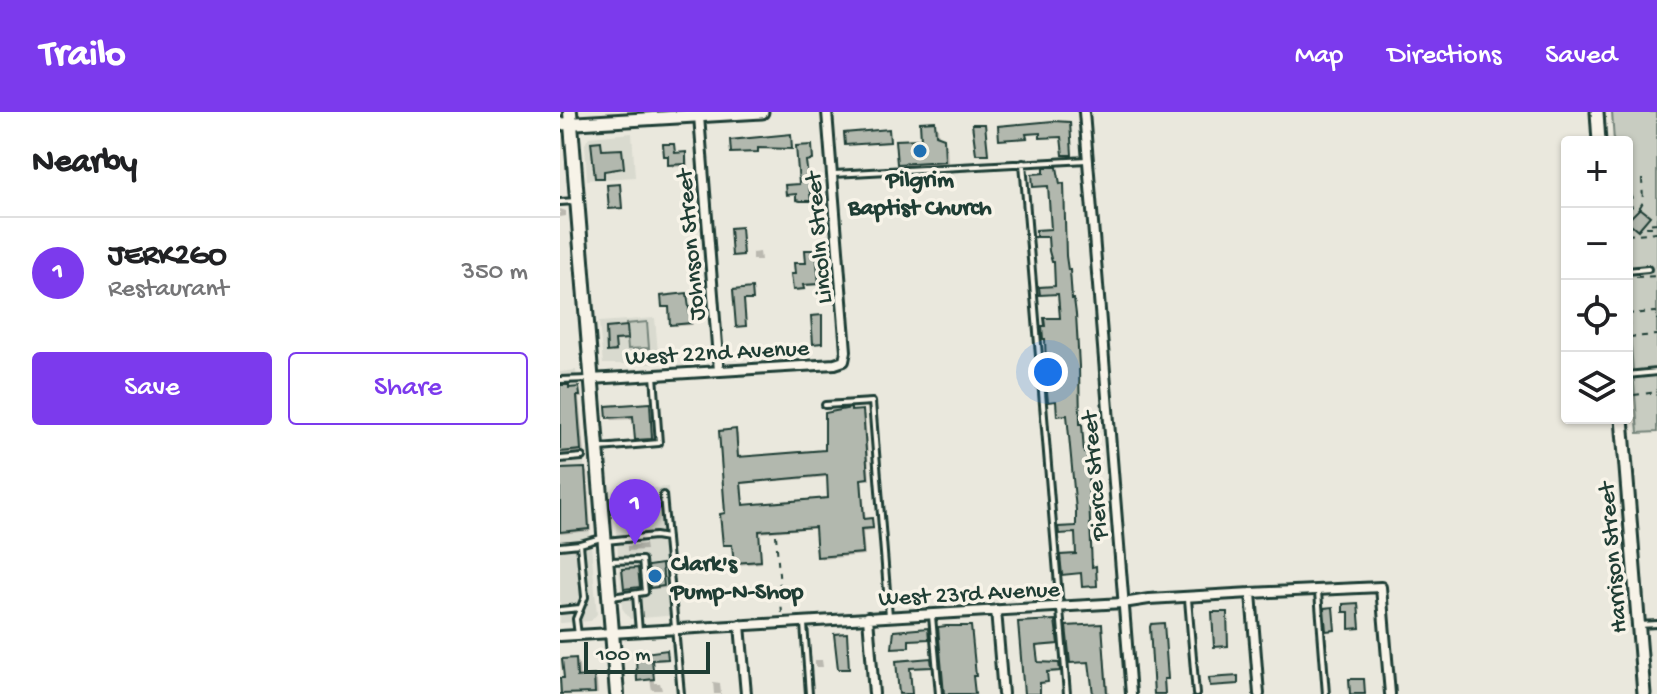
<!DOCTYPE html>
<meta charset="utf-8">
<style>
body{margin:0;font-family:"Gochi Hand",sans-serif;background:#f2f2f2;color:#202124}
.controls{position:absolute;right:24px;top:24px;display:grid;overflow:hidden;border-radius:8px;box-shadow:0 2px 6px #0004}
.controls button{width:72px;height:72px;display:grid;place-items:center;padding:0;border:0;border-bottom:2px solid #e0e0e0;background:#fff;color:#202124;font:40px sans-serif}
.scale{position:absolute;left:24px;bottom:20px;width:126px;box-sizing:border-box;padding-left:8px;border:4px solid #1f3d34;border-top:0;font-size:22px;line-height:28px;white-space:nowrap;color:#1f3d34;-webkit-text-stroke:6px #f7f3e8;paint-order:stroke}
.you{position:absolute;left:488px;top:260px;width:28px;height:28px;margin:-20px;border:6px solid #fff;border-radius:50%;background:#1a73e8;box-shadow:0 0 0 12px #1a73e833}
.badge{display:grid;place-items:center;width:52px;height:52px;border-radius:50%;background:#7c3aed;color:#fff;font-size:26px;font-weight:700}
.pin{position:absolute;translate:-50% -66px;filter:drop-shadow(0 2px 4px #0008)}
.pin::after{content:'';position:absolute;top:42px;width:28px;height:24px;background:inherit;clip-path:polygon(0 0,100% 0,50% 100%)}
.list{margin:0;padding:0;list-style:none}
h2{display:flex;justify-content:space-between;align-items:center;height:104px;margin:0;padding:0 32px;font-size:34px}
h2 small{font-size:26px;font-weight:400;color:#757577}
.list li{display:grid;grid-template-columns:52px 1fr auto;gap:24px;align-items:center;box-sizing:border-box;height:112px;padding:0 32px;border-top:2px solid #e0e0e0}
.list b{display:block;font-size:30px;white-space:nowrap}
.list p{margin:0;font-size:26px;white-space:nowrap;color:#757577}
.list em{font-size:26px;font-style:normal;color:#757577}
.actions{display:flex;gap:16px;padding:24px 32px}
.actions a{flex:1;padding:18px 0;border:2px solid #7c3aed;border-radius:8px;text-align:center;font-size:28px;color:#7c3aed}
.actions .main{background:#7c3aed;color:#fff}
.icon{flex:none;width:44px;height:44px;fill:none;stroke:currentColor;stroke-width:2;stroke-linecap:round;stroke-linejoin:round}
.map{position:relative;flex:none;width:1097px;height:582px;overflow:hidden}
header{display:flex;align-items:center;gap:48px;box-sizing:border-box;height:112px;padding:0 40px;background:#7c3aed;color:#fff}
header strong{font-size:38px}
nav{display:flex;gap:44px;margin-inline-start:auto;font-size:28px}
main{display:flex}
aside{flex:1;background:#fff}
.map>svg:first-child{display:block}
</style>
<header>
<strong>Trailo</strong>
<nav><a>Map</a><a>Directions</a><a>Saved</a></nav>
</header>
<main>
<aside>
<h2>Nearby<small></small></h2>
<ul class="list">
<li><span class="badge">1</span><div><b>JERK2GO</b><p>Restaurant</p></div><em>350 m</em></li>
</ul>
<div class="actions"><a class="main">Save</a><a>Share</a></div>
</aside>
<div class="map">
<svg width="1097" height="582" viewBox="0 0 1097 582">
<rect width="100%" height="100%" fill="#eae8dd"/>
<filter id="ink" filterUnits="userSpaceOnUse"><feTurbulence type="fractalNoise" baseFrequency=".0125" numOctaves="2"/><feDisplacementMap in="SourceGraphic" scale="16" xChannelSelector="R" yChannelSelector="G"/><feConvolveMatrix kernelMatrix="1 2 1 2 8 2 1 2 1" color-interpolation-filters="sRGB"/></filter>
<g filter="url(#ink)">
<!-- built -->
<path fill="#d9dacf" d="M72,21L75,65L27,68L25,32L29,25Z
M95,206L99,252H43L39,210Z
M16,258L37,502L31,509L0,511V260Z
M108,375L118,503L70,507L62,496L53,379Z"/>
<!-- green -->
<path fill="#c8ccc1" stroke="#74847a" stroke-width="2" d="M1052,0H1097V320L1078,321L1067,184V30H1054Z
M87,210L89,236L68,237L66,212Z"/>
<!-- shadow -->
<path fill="#0003" fill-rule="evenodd" d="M375,12L378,15L379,26L387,32L388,52L342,55L339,52L363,29Z
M113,34L116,43L125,42L127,45L128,54L113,55L110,52L106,43Z
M496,57L500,74H504L506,146L516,204L520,314L523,315L532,457H536L537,475H525L523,461L504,462L518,444L517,422L501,421L518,416L509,304H500L498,289H490L502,208L500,182H482L497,175L496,151L490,125H478L493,119L490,75L475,74Z
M0,97L6,99V104L0,105Z
M200,140L201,148H192V141Z
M255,140L260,173L244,174L245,178L236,179L235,177Z
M126,184L133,213L115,214L111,197L104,194Z
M66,216L69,228L56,229L57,241H52L48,218Z
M0,275L18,277L21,281L22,286H19L24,340L0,342Z
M89,293L93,296L95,329L81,331L77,327L76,307L52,308L49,305Z
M302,300L305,303L310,368H302L306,409L314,411V418L303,419L305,443L262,447L259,444L257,416L200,421L202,451L178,453L175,434L165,432L175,319L178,322L179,347L267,340ZM269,365L271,388L184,395L182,372Z
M24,358L27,360L31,419L0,422V359Z
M80,386L82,388L83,405L67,406L65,403Z
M85,432L86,438L67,439V434Z
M101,454L105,476L94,477L92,475Z
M495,510L498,533L476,534L478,552L498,553L500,560L487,561L488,571L480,572L481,582H466L460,512Z
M603,513L609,568H605L606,582H598Z
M542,515L549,582H534L531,550H512Z
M106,540L108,548L92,549L94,571H100L102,578H92L90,568H79L78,544Z
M15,548L19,551L20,566L33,565L37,569L38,582H3L2,568H6Z
M255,548H262L263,555H255Z
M153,570L160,571L161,582H154Z"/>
<!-- building -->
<path fill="#b2b8ae" stroke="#1f3d34" stroke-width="2" fill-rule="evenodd" d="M375,9L376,23L384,26L385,49L337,52L335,28L361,27L360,10Z
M493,9L510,10L512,43H503L501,25L480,26V21L466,22L467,26L439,28L438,14Z
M412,12H425L428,42H416Z
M329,17L330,30L285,33L284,21Z
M231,22L232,37L198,36V40L171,41L170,28Z
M41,29L42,38L62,37L64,56L44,59V66H35L31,30Z
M103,32H114L115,41L126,40V52L108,53V44H104Z
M252,33L253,48L246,49L251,89H240L236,88V82L226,83L225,73L239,72L236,34Z
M484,55H497L500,72L504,71L506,144L508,158H510L512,187H514L516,202L519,254L520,312H522L524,341L527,340L532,455L536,454L537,474L522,475L521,461L502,463L500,443L516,442L515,421L499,422L498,415L516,414V398L507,303L497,304L496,289L488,290L487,280L485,227H483L482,214H485L484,206H500L498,182L480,183L479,175L495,174L494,150H492L489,139L488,125H476V118L491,117L488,74L473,75L472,62L484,61Z
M60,72L62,96L49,97L47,73Z
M1080,96L1090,104L1078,118L1067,109Z
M181,115L183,143L172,144L170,116Z
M245,138H256L259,172L243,173L244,177L233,178L231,162H235L234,151H246Z
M192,176L193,188H184L186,214L176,215L173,178Z
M127,181L131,211L110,213L109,195H102L101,184Z
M262,203V231L253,232L251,204Z
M67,214L68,227L55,228L56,239L47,240L46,216Z
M0,273H9V276L19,275L20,284H17L21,338L0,340Z
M90,291L92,327L75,328L73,304L47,306L46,294Z
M291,296V299L303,298L308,366L301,367L304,407L312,406L313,416L301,417L303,441L257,445L255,415L199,419L201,449L174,451L172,433H163L160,402L165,401L159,319L176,317L178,345L265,338V301ZM267,363L268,386L183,393L181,371Z
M25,356L29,417L0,420V357Z
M81,384L82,403L63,404L62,385Z
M102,452L104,474L90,476L88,454Z
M78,456L80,475L64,477L62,457Z
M798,491L800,516L789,517V500H783V492Z
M773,495L775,518L766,519L764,496Z
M652,500H667L668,534L654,535Z
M495,508L498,532L476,534L478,550L499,551L500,559L487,560L488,570L480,571V582H464L458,510Z
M604,511L608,567H604L605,582H594L590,515L591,512Z
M542,512L547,582H533L529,550L510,551L506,514Z
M386,514H411L416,564H413L415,582H384L378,515Z
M368,516L369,527L349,528V535L332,536L334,519Z
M287,521L289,557H278L274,522Z
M107,538L108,547L92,548L94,567L77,569L76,542Z
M16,546L17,565L34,563L35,581L1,582L0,566H4L2,547Z
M371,546L372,555L350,556L352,582H339L336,549Z
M678,564V572L650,574L649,566Z
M789,567H804L805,582H790Z"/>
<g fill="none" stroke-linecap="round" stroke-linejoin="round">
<defs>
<path id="lane" d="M463,51L507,582
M274,62L527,48
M0,90L15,89
M1067,159L1088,157
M1067,263L1097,260
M0,268L29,267
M265,293L312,290L329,504
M40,336L99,331L94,263
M0,347L22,345
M103,383L121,582
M46,429L95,424L107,426
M20,432L41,426
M0,434L20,432L25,485L16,507L18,523
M49,449L82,448L85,480L52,485
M758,480L766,582
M76,483L79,519
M628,487L636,582
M0,498L20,496
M372,504L379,582
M244,512L249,582
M1079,513L1097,512"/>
<path id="street" d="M524,0L571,582
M139,4L159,259
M31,267L275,252L284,249L286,239L267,0
M691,481L699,582
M436,498L443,582
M308,505L314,582
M180,513L186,582
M0,524L563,491L589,487L691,481L821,475L830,582"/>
<path id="secondary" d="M1037,0L1039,30
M0,12L202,0
M1062,306L1084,582"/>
<path id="primary" d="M10,0L57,582"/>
</defs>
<!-- lane casing -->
<use href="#lane" stroke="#1f3d34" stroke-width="10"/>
<!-- street casing -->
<use href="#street" stroke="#1f3d34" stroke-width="14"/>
<!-- secondary casing -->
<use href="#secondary" stroke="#1f3d34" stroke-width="17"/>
<!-- primary casing -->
<use href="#primary" stroke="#1f3d34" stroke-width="18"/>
<!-- path -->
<path stroke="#1f3d34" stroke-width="2" stroke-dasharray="6 6" stroke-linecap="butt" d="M1070,69L1072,92
M1067,94L1080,95L1083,90L1082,67
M1097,111L1087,112V115H1097
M1097,111V99
M1067,123L1097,120
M1076,165L1097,164
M1067,202L1096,200L1097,208
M1069,225L1097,223
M1074,283L1097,280
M216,423L222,502"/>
<!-- lane -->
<use href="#lane" stroke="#f7f3e8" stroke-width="4"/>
<!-- street -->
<use href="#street" stroke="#f7f3e8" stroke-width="8"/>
<!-- secondary -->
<use href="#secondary" stroke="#f7f3e8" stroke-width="11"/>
<!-- primary -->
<use href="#primary" stroke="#f7f3e8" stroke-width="12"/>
</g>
</g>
<!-- markers -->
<g fill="#1f6fb2" stroke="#f7f3e8" stroke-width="3">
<circle cx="360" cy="39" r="8"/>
<circle cx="95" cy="464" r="8"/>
</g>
<g text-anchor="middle" stroke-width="7" stroke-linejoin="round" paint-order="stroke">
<!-- poi labels -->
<g font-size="24" font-weight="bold" fill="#1f3d34" stroke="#f7f3e8">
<text x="360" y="74">Pilgrim<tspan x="360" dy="28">Baptist Church</tspan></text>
<text x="111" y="458" text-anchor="start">Clark's<tspan x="111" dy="28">Pump-N-Shop</tspan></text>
</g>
<!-- street labels -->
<g font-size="24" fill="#1f3d34" stroke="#f7f3e8">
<text transform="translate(257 126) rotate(-95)" y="8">Lincoln Street</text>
<text transform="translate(129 133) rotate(-95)" y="8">Johnson Street</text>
<text transform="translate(157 239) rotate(-3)" y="8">West 22nd Avenue</text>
<text transform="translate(533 364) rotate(-95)" y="8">Pierce Street</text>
<text transform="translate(1051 446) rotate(-95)" y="8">Harrison Street</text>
<text transform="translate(409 480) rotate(-3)" y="8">West 23rd Avenue</text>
</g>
</g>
</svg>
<div class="controls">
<button>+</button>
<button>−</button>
<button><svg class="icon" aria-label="locate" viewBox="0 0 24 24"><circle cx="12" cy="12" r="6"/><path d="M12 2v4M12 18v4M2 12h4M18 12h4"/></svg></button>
<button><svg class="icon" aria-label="layers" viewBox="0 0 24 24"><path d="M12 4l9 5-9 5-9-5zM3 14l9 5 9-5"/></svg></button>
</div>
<div class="scale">100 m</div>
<div class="you"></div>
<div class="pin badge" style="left:75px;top:433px">1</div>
</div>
</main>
